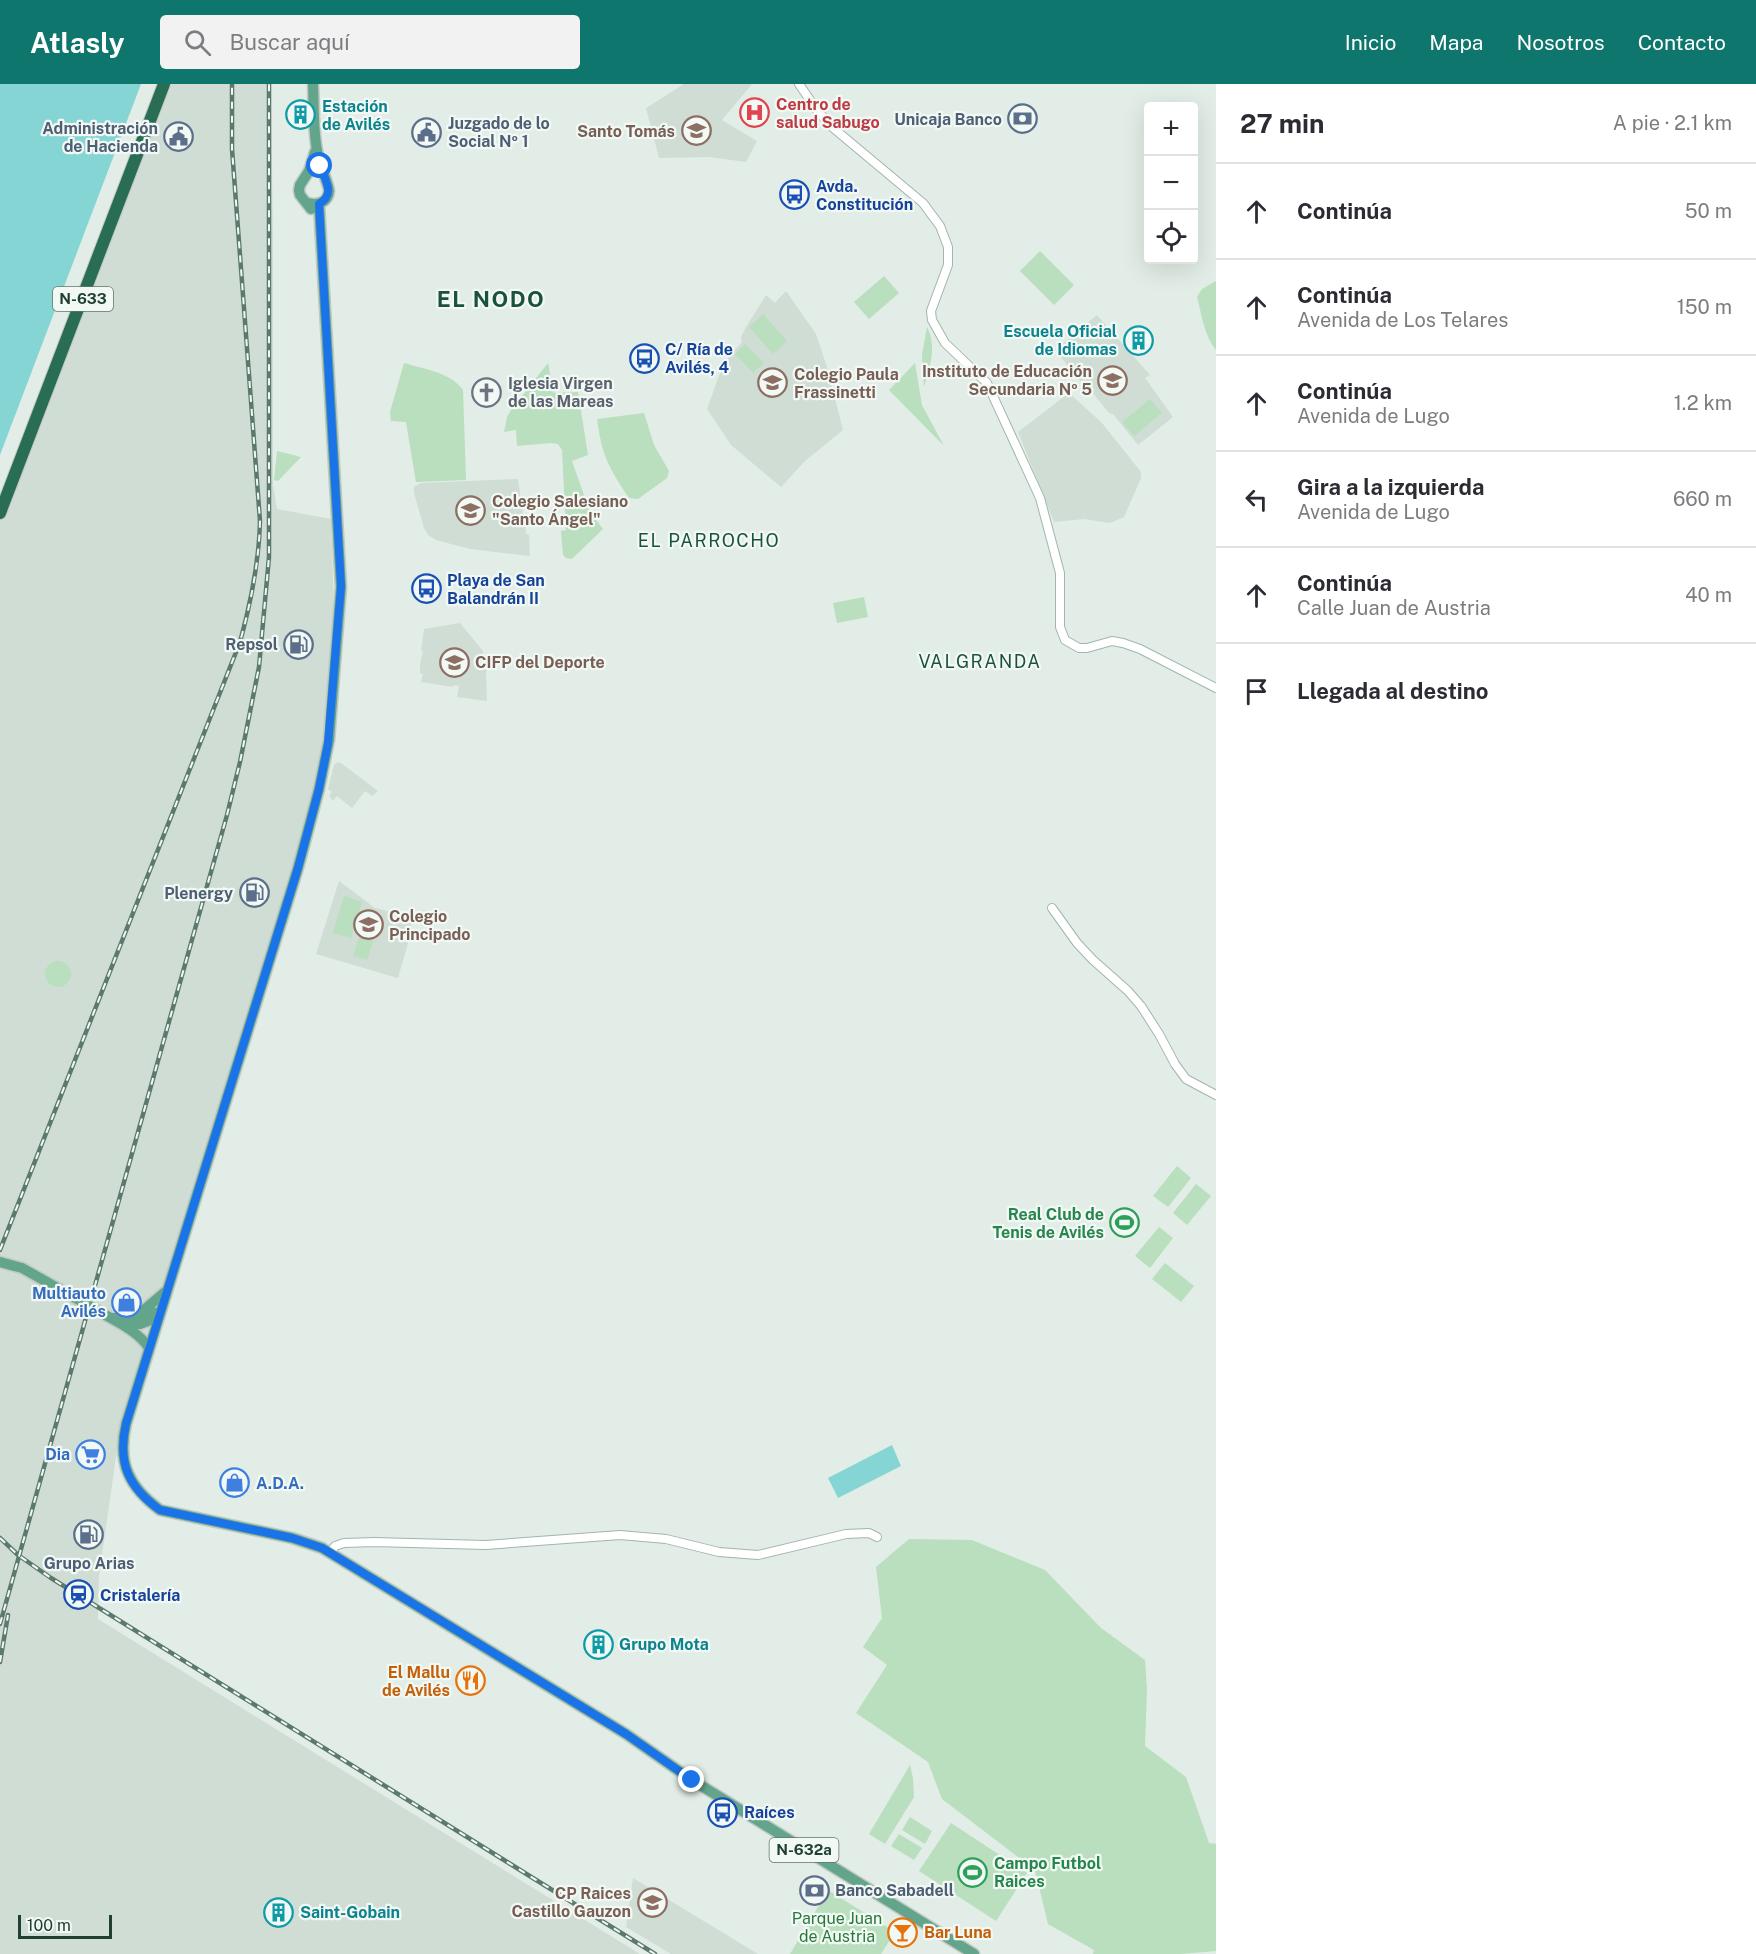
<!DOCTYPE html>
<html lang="es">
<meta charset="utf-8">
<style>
body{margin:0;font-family:"Public Sans",sans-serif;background:#f2f2f3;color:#2b2b33}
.controls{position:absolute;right:18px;top:18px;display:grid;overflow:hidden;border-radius:6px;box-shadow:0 6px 24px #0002}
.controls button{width:54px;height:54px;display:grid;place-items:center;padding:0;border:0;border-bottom:2px solid #e1e1e2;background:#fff;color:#2b2b33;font:30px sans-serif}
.scale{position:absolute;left:18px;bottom:15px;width:94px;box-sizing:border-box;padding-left:6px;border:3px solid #203f32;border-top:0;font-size:16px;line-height:21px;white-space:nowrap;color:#203f32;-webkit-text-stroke:4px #f2f9f5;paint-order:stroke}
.stop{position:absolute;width:18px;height:18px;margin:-14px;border:4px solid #1a73e8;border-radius:50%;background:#fff}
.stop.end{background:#1a73e8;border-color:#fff;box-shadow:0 2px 6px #0008}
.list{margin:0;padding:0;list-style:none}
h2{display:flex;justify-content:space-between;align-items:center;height:78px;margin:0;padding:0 24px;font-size:26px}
h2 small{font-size:20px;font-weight:400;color:#7c7c81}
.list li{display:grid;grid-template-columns:39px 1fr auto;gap:18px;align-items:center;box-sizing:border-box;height:96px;padding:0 24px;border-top:2px solid #e1e1e2}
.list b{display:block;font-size:22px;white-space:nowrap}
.list p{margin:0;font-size:20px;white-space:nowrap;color:#7c7c81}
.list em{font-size:20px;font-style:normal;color:#7c7c81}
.icon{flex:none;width:33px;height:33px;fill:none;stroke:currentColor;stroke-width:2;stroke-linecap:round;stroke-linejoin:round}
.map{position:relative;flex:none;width:1216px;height:1870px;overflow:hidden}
header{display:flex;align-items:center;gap:36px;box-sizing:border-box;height:84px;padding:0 30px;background:#0f766e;color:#fff}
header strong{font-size:28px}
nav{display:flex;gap:33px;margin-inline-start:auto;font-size:21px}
.search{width:420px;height:54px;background:#f2f2f3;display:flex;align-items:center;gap:15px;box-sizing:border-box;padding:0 21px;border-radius:6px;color:#7c7c81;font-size:22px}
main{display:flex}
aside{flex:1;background:#fff}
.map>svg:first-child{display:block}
</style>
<header>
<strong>Atlasly</strong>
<div class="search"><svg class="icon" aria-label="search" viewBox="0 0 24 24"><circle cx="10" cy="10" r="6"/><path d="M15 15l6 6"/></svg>Buscar aquí</div>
<nav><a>Inicio</a><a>Mapa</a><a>Nosotros</a><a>Contacto</a></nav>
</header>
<main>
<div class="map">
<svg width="1216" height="1870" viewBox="0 0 1216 1870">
<rect width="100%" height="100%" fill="#e1ede6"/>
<!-- built -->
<path fill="#cfddd5" d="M159,0H271L273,158V401L277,425L331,435L334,525L330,604L324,653L301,759L118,1359L99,1492L98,1535L640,1870H0V421Z
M684,0H752L722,36L757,57L746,78L709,73L659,74L646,24Z
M786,207L816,250L826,280L843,346L805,377L781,403L731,361L707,325L720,289L728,274L742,258L741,253L746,243L766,211L775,219Z
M1097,231L1150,291L1145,294L1173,333L1138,361L1113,330L1109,329L1083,297H1080L1055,266Z
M1069,309L1102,339L1141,388V394L1124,433L1110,439L1084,435L1054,438L1018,348Z
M518,395L526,450L529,451L530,472L470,465L436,456L428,451L424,444L414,409V403L421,399Z
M460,539L483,567V572L488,575L486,590L487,617L457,613L459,602L453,601V603L421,598L423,590L420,589V580L423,567H421L424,545Z
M338,678L341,679L378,707L372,712L365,707L352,724L337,712L333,717L329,712L332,708L328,705L334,681Z
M339,797L375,824L411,833V849L398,894L316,870Z
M633,1794L758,1870H671L626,1843Z"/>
<!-- green -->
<path fill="#b9dfbe" d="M1040,167L1074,201L1054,221L1020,187Z
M884,192L899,209L869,235L854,218Z
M1216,197V266C1204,252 1202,231 1197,213L1202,205Z
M763,230L787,257L773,270L749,243Z
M927,243C937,262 930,283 924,303L922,271Z
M745,260L764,279L753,289L735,270Z
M404,279C424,285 450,288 463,306L466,396L416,398L406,338L391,337L390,328Z
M548,279L554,309L578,308L588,371L572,377L590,428L603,445L572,475L566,474L563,471L561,447L566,446L562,366L558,360L551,359L517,362L516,346L504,348L507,333L511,326Z
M915,279L922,321L944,362L889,306Z
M1150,315L1162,329L1134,352L1122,338Z
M644,329L654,361L669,387L667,394L638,415L629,414C609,384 602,372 597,335Z
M277,367L301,373L278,397L274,396Z
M864,513L868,533L837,539L833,519Z
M344,812L362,818L351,854L333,849Z
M361,847L375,852L367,876L353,872Z
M45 890a13 13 0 1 1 26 0a13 13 0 1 1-26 0Z
M1177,1082L1191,1094L1168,1123L1153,1112Z
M1196,1100L1211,1112L1187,1141L1173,1129Z
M1159,1143L1173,1154L1150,1184L1135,1172Z
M1165,1179L1194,1202L1181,1218L1152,1195Z
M909,1455L972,1456L1045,1486L1101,1544L1145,1576L1147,1605L1145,1662L1186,1693L1209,1759L1216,1760V1867L1181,1870H1093L1094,1866L1048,1840L1035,1786L942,1715L928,1678L856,1629L887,1581L863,1563L882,1534L876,1483Z
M910,1681L913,1694L914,1713L885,1760L869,1750Z
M910,1733L932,1747L925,1760L902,1746Z
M951,1739L1027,1789L996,1837L919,1787Z
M899,1750L922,1764L914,1776L891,1762Z
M828,1806L895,1848L881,1870H790Z"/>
<!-- water -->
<path fill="#86d5d5" d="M0,0H141L0,371Z
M892,1361L901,1382L838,1414L828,1394Z"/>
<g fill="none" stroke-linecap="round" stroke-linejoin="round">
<defs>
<path id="minor" d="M799,0L816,25L832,43L923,119L940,142L948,163V181L931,227L932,236L945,259L987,299L1040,414L1060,489V543L1065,556L1079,564H1087L1112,557L1123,559L1140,565L1216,604
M1052,824L1077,859L1093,876L1128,907L1141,922L1159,950L1175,980L1186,995L1216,1011
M330,1469L335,1462L344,1459L374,1458L486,1461L620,1451L666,1455L719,1468L758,1471L846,1450L869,1449L877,1453"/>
<path id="major" d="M308,119C318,122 328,118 329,107C329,101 318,77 317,66C313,45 314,22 313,0
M319,120L341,503L329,656L319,705L298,784L126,1340C117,1379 129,1403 160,1426L292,1454L322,1464L626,1650L692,1696L974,1870
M311,125L300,111L299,106L300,101L309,87L315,68
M0,1178L22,1184
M100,1228C117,1238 138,1247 149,1264
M138,1231L165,1208
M112,1234H128L160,1228
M124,1240H140L158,1233"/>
<path id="highway" d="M0,429L164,0"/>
</defs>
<!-- minor casing -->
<use href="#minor" stroke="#a3b5ac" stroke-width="10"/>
<!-- major casing -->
<use href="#major" stroke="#c1c9c6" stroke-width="13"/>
<!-- highway casing -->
<use href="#highway" stroke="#c1c9c6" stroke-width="14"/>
<!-- minor -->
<use href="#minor" stroke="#fff" stroke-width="8"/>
<!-- major -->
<use href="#major" stroke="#63a58a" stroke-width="10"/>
<!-- highway -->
<use href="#highway" stroke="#2a6d55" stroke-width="12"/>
<defs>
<path id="rail" d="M0,1166L240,558C251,518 259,479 260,437L232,65V0
M0,1454L18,1471L51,1494L655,1870
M0,1540L227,731L240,678L259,583L269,473V0
M0,1578L8,1531"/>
</defs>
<!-- rail casing -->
<use href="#rail" stroke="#5b7a6d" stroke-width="4.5"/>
<!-- rail -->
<use href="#rail" stroke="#f2f9f5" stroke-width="2" stroke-dasharray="7" stroke-linecap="butt"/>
<defs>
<path id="major-bridge" d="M22,1184L100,1228"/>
</defs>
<!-- major-bridge casing -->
<use href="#major-bridge" stroke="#c1c9c6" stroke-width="13" stroke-linecap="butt"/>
<!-- major-bridge -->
<use href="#major-bridge" stroke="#63a58a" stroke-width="10"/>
</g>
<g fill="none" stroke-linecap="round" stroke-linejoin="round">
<!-- route -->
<path stroke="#1a73e8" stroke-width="8" d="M320,82C325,96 336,110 319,120L341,502L328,660L319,705L298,784L126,1340C117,1379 129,1404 160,1426L292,1454L322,1464L626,1650L692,1696"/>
</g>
<!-- icons -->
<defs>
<symbol id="hospital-ring" viewBox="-11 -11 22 22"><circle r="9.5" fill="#f2f9f5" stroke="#e0444e" stroke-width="1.5"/><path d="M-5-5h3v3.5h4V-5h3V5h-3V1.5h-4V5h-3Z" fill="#e0444e"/></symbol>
<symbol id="building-ring" viewBox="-11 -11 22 22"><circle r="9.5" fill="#f2f9f5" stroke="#0f9aa8" stroke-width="1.5"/><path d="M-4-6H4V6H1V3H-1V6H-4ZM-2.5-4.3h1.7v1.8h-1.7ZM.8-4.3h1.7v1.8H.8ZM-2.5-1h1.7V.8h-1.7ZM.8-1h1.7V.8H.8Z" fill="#0f9aa8"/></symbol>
<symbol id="bank-ring" viewBox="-11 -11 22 22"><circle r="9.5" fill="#f2f9f5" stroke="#5c6f8a" stroke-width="1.5"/><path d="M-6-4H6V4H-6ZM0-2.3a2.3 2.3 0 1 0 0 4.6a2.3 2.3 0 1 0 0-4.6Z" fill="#5c6f8a"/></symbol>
<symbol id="school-ring" viewBox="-11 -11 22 22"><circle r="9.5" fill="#f2f9f5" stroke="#8d6e63" stroke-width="1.5"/><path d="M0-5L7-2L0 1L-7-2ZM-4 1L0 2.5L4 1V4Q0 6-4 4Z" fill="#8d6e63"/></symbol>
<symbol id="civic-ring" viewBox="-11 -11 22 22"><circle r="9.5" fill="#f2f9f5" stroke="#5c6f8a" stroke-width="1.5"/><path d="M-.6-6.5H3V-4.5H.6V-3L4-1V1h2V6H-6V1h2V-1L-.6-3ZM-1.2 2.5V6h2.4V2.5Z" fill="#5c6f8a"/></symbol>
<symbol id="bus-ring" viewBox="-11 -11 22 22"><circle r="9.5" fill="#f2f9f5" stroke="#1a4fb4" stroke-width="1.5"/><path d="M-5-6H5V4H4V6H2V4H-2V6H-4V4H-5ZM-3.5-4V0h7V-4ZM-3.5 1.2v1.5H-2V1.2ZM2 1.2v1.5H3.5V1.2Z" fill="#1a4fb4"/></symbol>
<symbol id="university-ring" viewBox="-11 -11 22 22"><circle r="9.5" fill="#f2f9f5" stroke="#8d6e63" stroke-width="1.5"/><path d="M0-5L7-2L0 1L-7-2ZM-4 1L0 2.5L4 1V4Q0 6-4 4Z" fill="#8d6e63"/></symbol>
<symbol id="church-ring" viewBox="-11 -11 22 22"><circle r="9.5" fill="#f2f9f5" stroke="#6b7280" stroke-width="1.5"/><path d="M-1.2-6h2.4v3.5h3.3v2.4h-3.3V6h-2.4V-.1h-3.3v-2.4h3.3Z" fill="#6b7280"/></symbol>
<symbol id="fuel-ring" viewBox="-11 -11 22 22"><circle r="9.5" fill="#f2f9f5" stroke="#5c6f8a" stroke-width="1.5"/><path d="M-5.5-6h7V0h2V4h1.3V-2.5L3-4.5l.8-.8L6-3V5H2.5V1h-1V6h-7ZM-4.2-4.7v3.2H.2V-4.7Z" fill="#5c6f8a"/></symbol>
<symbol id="stadium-ring" viewBox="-11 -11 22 22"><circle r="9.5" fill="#f2f9f5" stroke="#2e9e5b" stroke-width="1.5"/><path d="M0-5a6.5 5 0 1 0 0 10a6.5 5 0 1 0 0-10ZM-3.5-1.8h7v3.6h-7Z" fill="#2e9e5b"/></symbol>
<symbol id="shop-ring" viewBox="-11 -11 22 22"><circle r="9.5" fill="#f2f9f5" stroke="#3f7fe0" stroke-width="1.5"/><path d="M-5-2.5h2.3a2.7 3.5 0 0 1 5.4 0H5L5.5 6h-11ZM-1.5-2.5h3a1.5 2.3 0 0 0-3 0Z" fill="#3f7fe0"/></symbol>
<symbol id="supermarket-ring" viewBox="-11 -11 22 22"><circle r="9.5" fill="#f2f9f5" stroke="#3f7fe0" stroke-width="1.5"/><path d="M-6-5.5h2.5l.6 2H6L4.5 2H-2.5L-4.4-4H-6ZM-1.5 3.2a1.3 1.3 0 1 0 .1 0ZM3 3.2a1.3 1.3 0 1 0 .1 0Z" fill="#3f7fe0"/></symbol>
<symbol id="station-ring" viewBox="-11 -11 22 22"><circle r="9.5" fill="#f2f9f5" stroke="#1a4fb4" stroke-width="1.5"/><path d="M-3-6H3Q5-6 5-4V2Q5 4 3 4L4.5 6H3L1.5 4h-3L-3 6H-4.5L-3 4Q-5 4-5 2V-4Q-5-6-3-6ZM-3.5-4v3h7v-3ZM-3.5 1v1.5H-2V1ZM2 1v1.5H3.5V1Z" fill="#1a4fb4"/></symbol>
<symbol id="restaurant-ring" viewBox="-11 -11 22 22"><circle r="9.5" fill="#f2f9f5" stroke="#e8710a" stroke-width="1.5"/><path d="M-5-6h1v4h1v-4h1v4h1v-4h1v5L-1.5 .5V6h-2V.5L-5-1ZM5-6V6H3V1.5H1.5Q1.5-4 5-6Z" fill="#e8710a"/></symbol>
<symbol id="bar-ring" viewBox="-11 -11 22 22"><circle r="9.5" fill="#f2f9f5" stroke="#e8710a" stroke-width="1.5"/><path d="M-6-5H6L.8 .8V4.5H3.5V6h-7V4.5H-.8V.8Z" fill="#e8710a"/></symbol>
</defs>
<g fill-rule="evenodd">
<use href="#hospital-ring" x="738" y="12" width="33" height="33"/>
<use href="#building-ring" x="284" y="14" width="33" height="33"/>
<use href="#bank-ring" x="1006" y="18" width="33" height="33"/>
<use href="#school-ring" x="680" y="30" width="33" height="33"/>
<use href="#civic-ring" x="410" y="32" width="33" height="33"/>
<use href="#civic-ring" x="162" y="36" width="33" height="33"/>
<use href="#bus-ring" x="778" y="94" width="33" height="33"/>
<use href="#building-ring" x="1122" y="240" width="33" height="33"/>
<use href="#bus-ring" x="628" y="258" width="33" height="33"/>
<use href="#university-ring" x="1096" y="280" width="33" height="33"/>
<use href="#school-ring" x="756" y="282" width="33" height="33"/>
<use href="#church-ring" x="470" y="292" width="33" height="33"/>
<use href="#school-ring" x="454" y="410" width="33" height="33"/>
<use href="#bus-ring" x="410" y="488" width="33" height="33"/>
<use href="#fuel-ring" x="282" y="544" width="33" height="33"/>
<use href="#university-ring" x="438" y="562" width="33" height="33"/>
<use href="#fuel-ring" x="238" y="792" width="33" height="33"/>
<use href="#school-ring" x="352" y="824" width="33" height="33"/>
<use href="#stadium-ring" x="1108" y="1122" width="33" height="33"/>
<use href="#shop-ring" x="110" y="1202" width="33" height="33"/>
<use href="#supermarket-ring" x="74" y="1354" width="33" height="33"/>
<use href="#shop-ring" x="218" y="1382" width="33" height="33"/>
<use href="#fuel-ring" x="72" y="1434" width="33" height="33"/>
<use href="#station-ring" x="62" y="1494" width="33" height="33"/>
<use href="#building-ring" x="582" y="1544" width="33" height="33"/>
<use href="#restaurant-ring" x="454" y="1580" width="33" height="33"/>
<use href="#bus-ring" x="706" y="1712" width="33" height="33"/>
<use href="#stadium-ring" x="956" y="1772" width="33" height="33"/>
<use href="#bank-ring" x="798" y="1790" width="33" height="33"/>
<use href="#school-ring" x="636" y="1802" width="33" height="33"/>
<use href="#building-ring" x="262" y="1812" width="33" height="33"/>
<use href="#bar-ring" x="886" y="1832" width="33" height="33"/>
</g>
<g text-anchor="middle" stroke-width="4.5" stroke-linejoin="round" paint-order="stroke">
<!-- shield labels -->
<g fill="#f2f9f5" stroke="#5f776c" stroke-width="1.5">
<rect x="53" y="203" width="60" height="24" rx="4.5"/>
<rect x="769.5" y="1754" width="69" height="24" rx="4.5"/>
</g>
<g font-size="15" font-weight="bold" fill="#203f32">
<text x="83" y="220">N-633</text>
<text x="804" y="1771">N-632a</text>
</g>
<!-- health labels -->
<g font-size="16" font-weight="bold" fill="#be3a42" stroke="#f2f9f5" text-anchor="start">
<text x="776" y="26">Centro de<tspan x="776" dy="18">salud Sabugo</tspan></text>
</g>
<!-- culture labels -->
<g font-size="16" font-weight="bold" fill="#0d838f" stroke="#f2f9f5" text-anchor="start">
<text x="322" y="28">Estación<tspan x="322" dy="18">de Avilés</tspan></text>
<text x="1117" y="253" text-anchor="end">Escuela Oficial<tspan x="1117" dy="18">de Idiomas</tspan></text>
<text x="619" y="1566">Grupo Mota</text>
<text x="300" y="1834">Saint-Gobain</text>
</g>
<!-- service labels -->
<g font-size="16" font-weight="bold" fill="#4e5e75" stroke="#f2f9f5" text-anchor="end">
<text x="1002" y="41">Unicaja Banco</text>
<text x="448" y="45" text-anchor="start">Juzgado de lo<tspan x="448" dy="18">Social Nº 1</tspan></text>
<text x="158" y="50">Administración<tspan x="158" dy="18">de Hacienda</tspan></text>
<text x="278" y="566">Repsol</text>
<text x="233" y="815">Plenergy</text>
<text x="89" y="1485" text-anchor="middle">Grupo Arias</text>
<text x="835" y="1812" text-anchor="start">Banco Sabadell</text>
</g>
<!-- education labels -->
<g font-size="16" font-weight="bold" fill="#785e54" stroke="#f2f9f5" text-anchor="start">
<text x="675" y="53" text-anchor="end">Santo Tomás</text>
<text x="1092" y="293" text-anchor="end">Instituto de Educación<tspan x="1092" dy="18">Secundaria Nº 5</tspan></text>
<text x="794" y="296">Colegio Paula<tspan x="794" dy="18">Frassinetti</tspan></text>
<text x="492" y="423">Colegio Salesiano<tspan x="492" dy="18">"Santo Ángel"</tspan></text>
<text x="475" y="584">CIFP del Deporte</text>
<text x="389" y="838">Colegio<tspan x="389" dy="18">Principado</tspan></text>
<text x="631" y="1815" text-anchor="end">CP Raices<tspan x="631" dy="18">Castillo Gauzon</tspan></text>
</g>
<!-- transit labels -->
<g font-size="16" font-weight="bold" fill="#164399" stroke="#f2f9f5" text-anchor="start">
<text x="816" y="108">Avda.<tspan x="816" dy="18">Constitución</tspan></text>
<text x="665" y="271">C/ Ría de<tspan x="665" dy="18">Avilés, 4</tspan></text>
<text x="447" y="502">Playa de San<tspan x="447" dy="18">Balandrán II</tspan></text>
<text x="100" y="1517">Cristalería</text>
<text x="744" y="1734">Raíces</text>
</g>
<!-- worship labels -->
<g font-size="16" font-weight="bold" fill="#5b616d" stroke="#f2f9f5" text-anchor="start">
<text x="508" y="305">Iglesia Virgen<tspan x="508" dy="18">de las Mareas</tspan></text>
</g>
<!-- leisure labels -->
<g font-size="16" font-weight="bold" fill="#27864d" stroke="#f2f9f5" text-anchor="end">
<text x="1104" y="1136">Real Club de<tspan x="1104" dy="18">Tenis de Avilés</tspan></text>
<text x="994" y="1785" text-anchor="start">Campo Futbol<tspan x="994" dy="18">Raices</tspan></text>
</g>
<!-- shop labels -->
<g font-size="16" font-weight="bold" fill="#366cbe" stroke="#f2f9f5" text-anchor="end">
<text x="106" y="1215">Multiauto<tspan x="106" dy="18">Avilés</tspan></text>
<text x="70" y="1376">Dia</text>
<text x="256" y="1405" text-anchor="start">A.D.A.</text>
</g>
<!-- food labels -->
<g font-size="16" font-weight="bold" fill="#c56008" stroke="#f2f9f5" text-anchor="end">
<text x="450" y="1594">El Mallu<tspan x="450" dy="18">de Avilés</tspan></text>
<text x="924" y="1854" text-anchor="start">Bar Luna</text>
</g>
<!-- park labels -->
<g font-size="16" fill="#28783b" stroke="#f2f9f5">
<text x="837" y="1840">Parque Juan<tspan x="837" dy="18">de Austria</tspan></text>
</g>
<!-- neighbourhood labels -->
<g font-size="18" letter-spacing="1.5" fill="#1b523d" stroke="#f2f9f5">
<text x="709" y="463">EL PARROCHO</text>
<text x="980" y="584">VALGRANDA</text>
</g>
<!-- district labels -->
<g font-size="22" font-weight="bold" letter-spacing="1.5" fill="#1b523d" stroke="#f2f9f5">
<text x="491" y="223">EL NODO</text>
</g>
</g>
</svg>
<div class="controls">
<button>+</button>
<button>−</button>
<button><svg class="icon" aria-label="locate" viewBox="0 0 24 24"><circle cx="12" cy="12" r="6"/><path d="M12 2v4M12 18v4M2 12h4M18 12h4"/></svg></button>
</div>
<div class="scale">100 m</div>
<div class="stop" style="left:320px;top:82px"></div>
<div class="stop end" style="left:692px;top:1696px"></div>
</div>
<aside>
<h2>27 min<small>A pie · 2.1 km</small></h2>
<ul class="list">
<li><svg class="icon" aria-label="ahead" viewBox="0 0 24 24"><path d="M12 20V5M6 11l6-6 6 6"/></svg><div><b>Continúa</b></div><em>50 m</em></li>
<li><svg class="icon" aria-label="ahead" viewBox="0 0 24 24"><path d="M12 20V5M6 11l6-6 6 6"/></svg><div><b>Continúa</b><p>Avenida de Los Telares</p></div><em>150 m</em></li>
<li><svg class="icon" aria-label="ahead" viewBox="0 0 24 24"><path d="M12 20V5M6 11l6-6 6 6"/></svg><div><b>Continúa</b><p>Avenida de Lugo</p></div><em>1.2 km</em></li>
<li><svg class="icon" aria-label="left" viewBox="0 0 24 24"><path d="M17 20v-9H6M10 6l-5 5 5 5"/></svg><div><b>Gira a la izquierda</b><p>Avenida de Lugo</p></div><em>660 m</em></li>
<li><svg class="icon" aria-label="ahead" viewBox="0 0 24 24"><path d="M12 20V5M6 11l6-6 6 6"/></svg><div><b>Continúa</b><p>Calle Juan de Austria</p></div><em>40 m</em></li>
<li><svg class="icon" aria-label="arrive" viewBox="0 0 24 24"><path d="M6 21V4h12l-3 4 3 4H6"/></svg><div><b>Llegada al destino</b></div></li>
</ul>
</aside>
</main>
